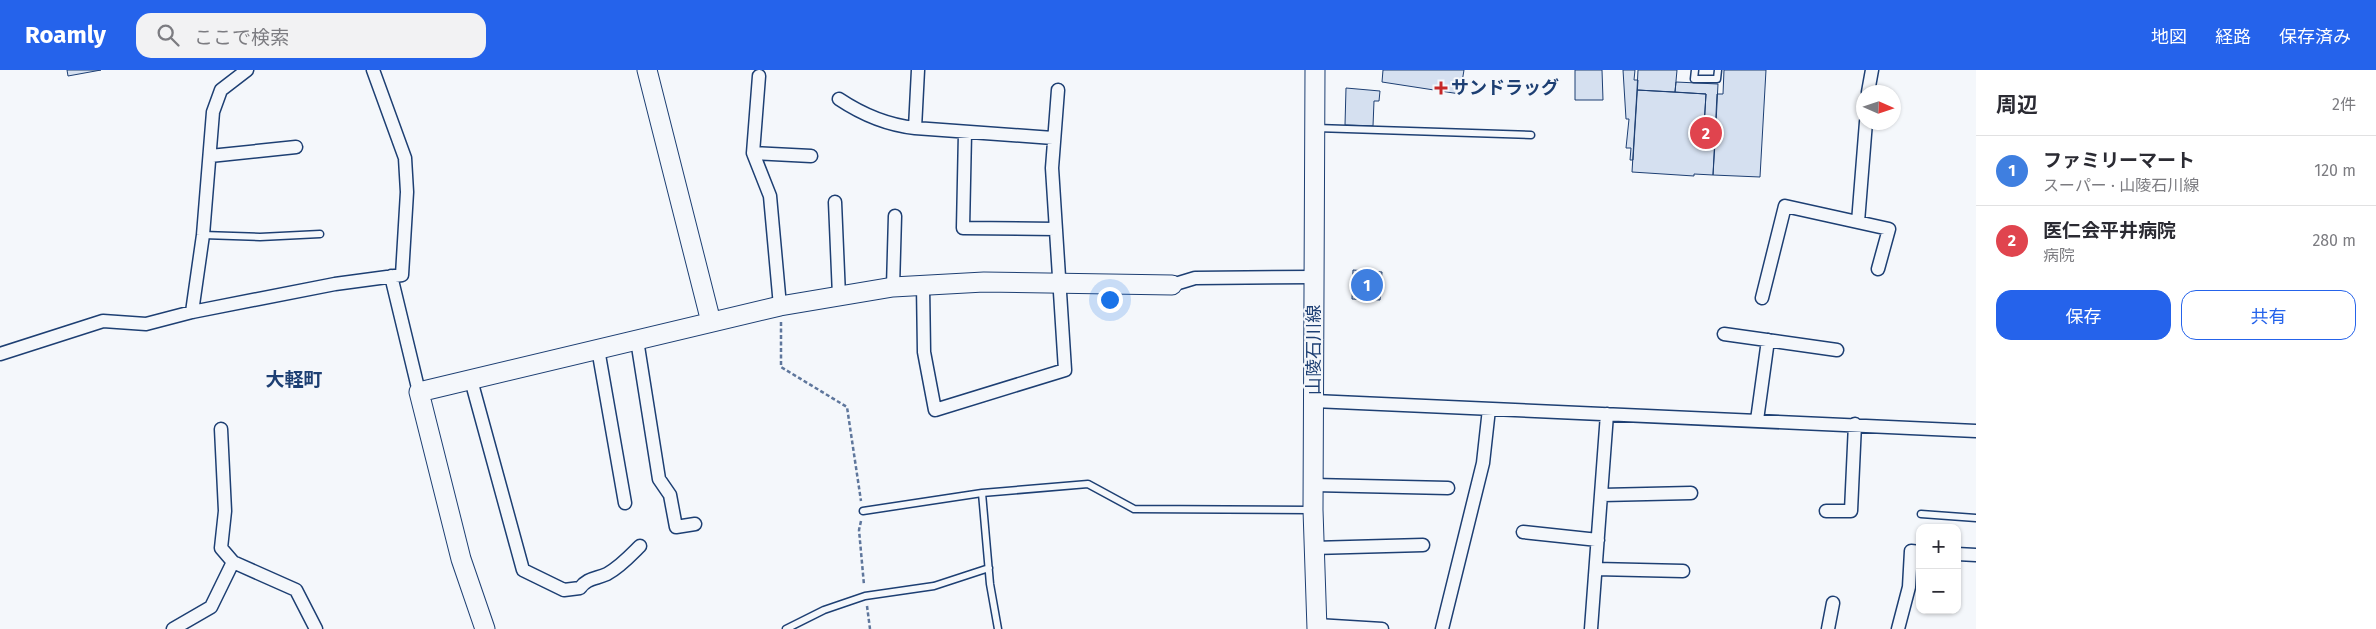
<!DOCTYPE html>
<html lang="ja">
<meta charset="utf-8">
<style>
body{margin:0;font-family:"Fira Sans","Noto Sans JP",sans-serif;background:#f2f2f3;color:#2b2b33}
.controls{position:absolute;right:15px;bottom:15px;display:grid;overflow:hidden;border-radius:10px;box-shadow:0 1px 4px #0004}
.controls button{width:45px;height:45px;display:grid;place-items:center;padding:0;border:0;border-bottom:1px solid #e1e1e2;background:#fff;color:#2b2b33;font:25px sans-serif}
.compass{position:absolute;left:1856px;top:15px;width:45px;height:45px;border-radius:50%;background:#fff;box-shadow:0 1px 4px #0004;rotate:93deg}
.you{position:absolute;left:1109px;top:229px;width:18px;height:18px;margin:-12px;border:4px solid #fff;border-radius:50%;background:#1a73e8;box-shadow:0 0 0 8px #1a73e833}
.badge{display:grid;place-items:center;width:32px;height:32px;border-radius:50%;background:#2563eb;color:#fff;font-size:16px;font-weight:700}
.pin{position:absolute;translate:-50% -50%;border:2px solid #fff;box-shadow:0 1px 5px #0006}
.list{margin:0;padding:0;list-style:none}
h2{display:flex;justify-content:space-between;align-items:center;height:65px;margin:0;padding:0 20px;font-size:21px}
h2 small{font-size:16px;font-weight:400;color:#7c7c81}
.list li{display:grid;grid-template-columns:32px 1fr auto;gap:15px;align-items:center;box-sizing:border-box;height:70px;padding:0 20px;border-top:1px solid #e1e1e2}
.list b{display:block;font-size:19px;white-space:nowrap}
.list p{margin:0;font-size:16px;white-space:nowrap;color:#7c7c81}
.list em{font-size:16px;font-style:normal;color:#7c7c81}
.actions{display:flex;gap:10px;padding:15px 20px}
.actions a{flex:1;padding:11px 0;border:1px solid #2563eb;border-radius:15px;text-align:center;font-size:18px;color:#2563eb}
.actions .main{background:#2563eb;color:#fff}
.icon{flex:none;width:28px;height:28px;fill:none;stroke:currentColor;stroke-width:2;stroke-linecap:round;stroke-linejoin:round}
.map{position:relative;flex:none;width:1976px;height:559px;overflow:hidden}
header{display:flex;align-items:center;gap:30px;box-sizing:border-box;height:70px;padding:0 25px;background:#2563eb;color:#fff}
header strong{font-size:24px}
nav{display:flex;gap:28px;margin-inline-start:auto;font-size:18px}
.search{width:350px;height:45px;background:#f2f2f3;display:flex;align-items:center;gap:12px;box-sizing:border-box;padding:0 18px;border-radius:15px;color:#7c7c81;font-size:19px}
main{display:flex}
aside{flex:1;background:#fff}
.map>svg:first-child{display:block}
</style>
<header>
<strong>Roamly</strong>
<div class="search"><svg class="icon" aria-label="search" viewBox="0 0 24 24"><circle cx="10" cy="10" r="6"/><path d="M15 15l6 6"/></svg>ここで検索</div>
<nav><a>地図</a><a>経路</a><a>保存済み</a></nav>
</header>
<main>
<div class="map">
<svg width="1976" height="559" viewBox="0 0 1976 559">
<rect width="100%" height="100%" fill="#f4f7fb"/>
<!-- building -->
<path fill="#d5e0f0" stroke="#1d3f73" d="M67,0H101L68,6Z
M1383,0H1464L1460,24L1382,12Z
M1575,0H1602L1603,30H1575Z
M1623,0H1635L1634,10H1638L1633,90H1630L1631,78H1626L1629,49H1626Z
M1638,0H1677L1675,22L1637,20Z
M1724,0H1766L1760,107L1713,105L1717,24H1723Z
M1676,12L1718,14L1715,73H1703L1706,24L1675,22Z
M1346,18L1380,21L1379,31H1374L1373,56L1345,55Z
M1637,20L1706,24L1703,73H1715L1713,105L1694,104V106L1632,102Z
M1353,200L1382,202L1380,230L1352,229Z"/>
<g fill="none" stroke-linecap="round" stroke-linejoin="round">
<defs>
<path id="lane" d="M1695,0L1694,9H1717L1718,0
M1316,58L1531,65
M203,165L260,167L320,164
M982,423L990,514L998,559
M863,441L982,423L1088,414L1134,439L1311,440
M1921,444L1976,448
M786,559L824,540L865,526L934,516L989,498"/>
<path id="street" d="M918,0L915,58L1053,68
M759,6L753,83L770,126L780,236
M1868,22L1872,0
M839,29C863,45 887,55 915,58
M965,63L963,158L1056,159
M753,83L811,86
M210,86L296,77
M835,132L839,226
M1858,152L1866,52
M391,206L419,322
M923,215L924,282L935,340L1065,300L1052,98L1058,20
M1172,215L1195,208L1314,207
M893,217L895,146
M1762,228L1785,136L1889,159L1878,199
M192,242L203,165L213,42L221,20L247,0
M1724,264L1837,280
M637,270L659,409L670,425L676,457L695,454
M598,279L625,433
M0,284L103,251L146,254L192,242L335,214L402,205L407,122L405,88L373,0
M471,310L523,500L564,520L580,518C587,508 596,509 607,504C620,497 630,486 640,476
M1314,331L1976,361
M1757,350L1768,270
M221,359L225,441L221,478L233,492L296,520L316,559
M1314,415L1448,418
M1602,425L1691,423
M1826,441H1851L1855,354
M1523,462L1598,470
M1313,478L1423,475
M1957,484L1976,485
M1596,499L1683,501
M1317,555L1382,559
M173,559L211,537L233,492
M1442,559L1483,393L1489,339
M1591,559L1607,344
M1828,559L1833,533
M1898,559L1909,517L1911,481L1920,482"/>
<path id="secondary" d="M647,0L711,252
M1315,0L1313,440L1317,559
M485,559L461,489L419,322L780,236L893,217L984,212L1172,215"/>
</defs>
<!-- lane casing -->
<use href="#lane" stroke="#1d3f73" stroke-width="9"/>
<!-- street casing -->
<use href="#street" stroke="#1d3f73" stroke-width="15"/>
<!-- secondary casing -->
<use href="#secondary" stroke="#1d3f73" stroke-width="21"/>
<!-- path -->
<path stroke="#5e769c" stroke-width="2.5" stroke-dasharray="4 2.5" stroke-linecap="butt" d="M781,252V297L847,337L861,431
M861,451L859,460L864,515
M867,536L870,559"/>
<!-- lane -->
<use href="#lane" stroke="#f4f7fb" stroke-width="6"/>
<!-- street -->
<use href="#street" stroke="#f4f7fb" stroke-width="12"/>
<!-- secondary -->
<use href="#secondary" stroke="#f4f7fb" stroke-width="19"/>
</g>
<!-- markers -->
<path fill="#c62828" stroke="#f4f7fb" stroke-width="2" d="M1438.5 10.5h5v5h5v5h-5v5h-5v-5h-5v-5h5z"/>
<g text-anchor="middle" stroke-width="4" stroke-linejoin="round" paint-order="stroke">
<!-- poi labels -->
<g font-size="18" font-weight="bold" fill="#1d3f73" stroke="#f4f7fb" text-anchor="start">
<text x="1451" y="24">サンドラッグ</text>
</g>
<!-- street labels -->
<g font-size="18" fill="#1d3f73" stroke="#f4f7fb">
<text transform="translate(1314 280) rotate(-90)" y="6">山陵石川線</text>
</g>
<!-- neighbourhood labels -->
<g font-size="19" font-weight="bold" fill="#1d3f73" stroke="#f4f7fb">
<text x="294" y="316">大軽町</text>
</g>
</g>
</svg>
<div class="controls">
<button>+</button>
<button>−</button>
</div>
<svg class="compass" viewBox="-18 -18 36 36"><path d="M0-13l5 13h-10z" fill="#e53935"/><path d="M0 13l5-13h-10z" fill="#7c7c81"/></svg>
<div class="you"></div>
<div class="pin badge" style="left:1367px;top:215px;background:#3f7fe0">1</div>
<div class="pin badge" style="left:1706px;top:63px;background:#e0444e">2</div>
</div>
<aside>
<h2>周辺<small>2件</small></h2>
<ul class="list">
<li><span class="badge" style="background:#3f7fe0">1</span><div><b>ファミリーマート</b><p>スーパー · 山陵石川線</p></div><em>120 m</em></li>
<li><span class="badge" style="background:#e0444e">2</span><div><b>医仁会平井病院</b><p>病院</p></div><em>280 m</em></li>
</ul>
<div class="actions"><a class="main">保存</a><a>共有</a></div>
</aside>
</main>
